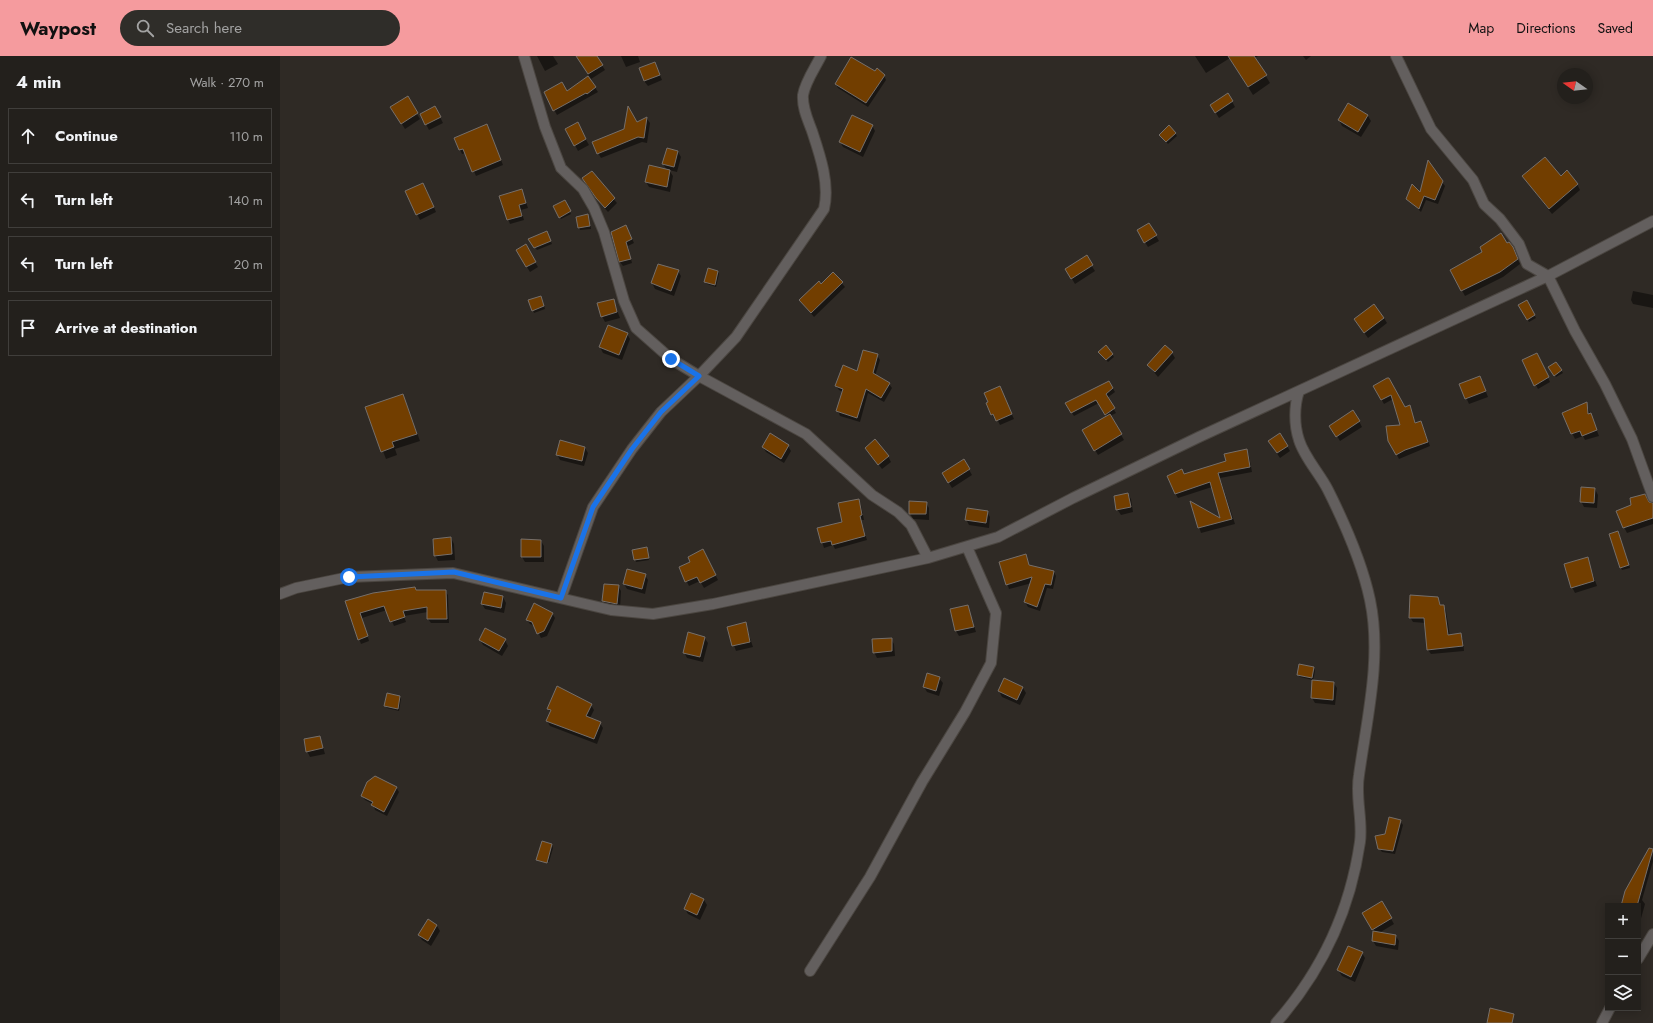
<!DOCTYPE html>
<meta charset="utf-8">
<style>
body{margin:0;font-family:Jost,sans-serif;background:#2f2d29;color:#f1f3f6}
.controls{position:absolute;right:12px;bottom:12px;display:grid;overflow:hidden;border-radius:0px;box-shadow:0 2px 10px #0003}
.controls button{width:36px;height:36px;display:grid;place-items:center;padding:0;border:0;border-bottom:1px solid #403e3b;background:#23201c;color:#f1f3f6;font:20px sans-serif}
.compass{position:absolute;left:1277px;top:12px;width:36px;height:36px;border-radius:50%;background:#23201c;box-shadow:0 2px 10px #0003;rotate:284deg}
.stop{position:absolute;width:12px;height:12px;margin:-9px;border:3px solid #1a73e8;border-radius:50%;background:#fff}
.stop.end{background:#1a73e8;border-color:#fff;box-shadow:0 1px 4px #0008}
.list{margin:0;padding:0;list-style:none}
h2{display:flex;justify-content:space-between;align-items:center;height:52px;margin:0;padding:0 16px;font-size:17px}
h2 small{font-size:13px;font-weight:400;color:#a3a3a3}
.list li{display:grid;grid-template-columns:26px 1fr auto;gap:12px;align-items:center;box-sizing:border-box;height:56px;margin:0 8px 8px;padding:0 8px;border:1px solid #403e3b;border-radius:0px}
.list b{display:block;font-size:15px;white-space:nowrap}
.list em{font-size:13px;font-style:normal;color:#a3a3a3}
.icon{flex:none;width:22px;height:22px;fill:none;stroke:currentColor;stroke-width:2;stroke-linecap:round;stroke-linejoin:round}
.map{position:relative;flex:none;width:1373px;height:967px;overflow:hidden}
header{display:flex;align-items:center;gap:24px;box-sizing:border-box;height:56px;padding:0 20px;background:#f59b9e;color:#111}
header strong{font-size:19px}
nav{display:flex;gap:22px;margin-inline-start:auto;font-size:14px}
.search{width:280px;height:36px;background:#2f2d29;display:flex;align-items:center;gap:10px;box-sizing:border-box;padding:0 14px;border-radius:22px;color:#a3a3a3;font-size:15px}
main{display:flex}
aside{flex:1;background:#23201c}
.map>svg:first-child{display:block}
</style>
<header>
<strong>Waypost</strong>
<div class="search"><svg class="icon" aria-label="search" viewBox="0 0 24 24"><circle cx="10" cy="10" r="6"/><path d="M15 15l6 6"/></svg>Search here</div>
<nav><a>Map</a><a>Directions</a><a>Saved</a></nav>
</header>
<main>
<aside>
<h2>4 min<small>Walk · 270 m</small></h2>
<ul class="list">
<li><svg class="icon" aria-label="ahead" viewBox="0 0 24 24"><path d="M12 20V5M6 11l6-6 6 6"/></svg><div><b>Continue</b></div><em>110 m</em></li>
<li><svg class="icon" aria-label="left" viewBox="0 0 24 24"><path d="M17 20v-9H6M10 6l-5 5 5 5"/></svg><div><b>Turn left</b></div><em>140 m</em></li>
<li><svg class="icon" aria-label="left" viewBox="0 0 24 24"><path d="M17 20v-9H6M10 6l-5 5 5 5"/></svg><div><b>Turn left</b></div><em>20 m</em></li>
<li><svg class="icon" aria-label="arrive" viewBox="0 0 24 24"><path d="M6 21V4h12l-3 4 3 4H6"/></svg><div><b>Arrive at destination</b></div></li>
</ul>
</aside>
<div class="map">
<svg width="1373" height="967" viewBox="0 0 1373 967">
<rect width="100%" height="100%" fill="#2f2a25"/>
<!-- shadow -->
<path fill="#0007" d="M257,0H273L278,8L265,15Z
M297,0H316L325,14L311,23Z
M341,0H358L360,6L346,11Z
M915,0H978L975,2L990,27L973,39L950,2L926,17Z
M1023,0H1031L1026,4Z
M375,7L382,24L368,30L364,25Z
M595,16L604,19L606,24L588,51L558,32L556,28Z
M308,21L318,36L277,59L265,37L287,36Z
M948,38L955,51L939,62L931,49Z
M127,42L140,63L125,73L112,52Z
M1069,48L1088,60L1091,65L1081,81L1062,70L1059,64Z
M158,57L163,67L149,74L146,68Z
M367,63L370,67L367,87L362,86L321,102L318,97L345,74Z
M297,68L309,89L298,95L295,89Z
M592,69L595,75L583,101L563,91L560,86Z
M209,73L223,109L196,120L186,97L182,98L175,83Z
M895,77L897,80L888,88L880,79Z
M398,96L401,101L397,116L389,114L393,120L390,136L369,131L366,126L387,114L383,108Z
M311,117L337,147L328,156L320,147L306,127Z
M1280,121L1297,128L1300,134L1272,158L1247,126Z
M1162,126L1165,130L1158,148L1146,144L1141,156L1127,142Z
M146,133L156,156L140,164L126,136Z
M242,135L248,152L241,154L244,164L230,168L228,163Z
M285,145L291,158L281,163L274,150Z
M297,162H309L311,173L300,174Z
M869,168L879,185L868,191L858,175Z
M348,174L354,187L348,190L352,207L343,210L340,206Z
M268,179L272,188L257,194L251,186Z
M1227,189L1232,192L1240,208L1223,221L1185,240L1171,214Z
M245,190L258,211L250,216L237,195Z
M806,201L815,215L795,228L786,213Z
M398,215L401,220L394,240L375,233L372,227Z
M438,216L439,218L436,231L427,228L425,226Z
M553,217L565,231L534,261L520,244L541,229Z
M1353,235L1373,239V252L1353,248L1351,244Z
M262,243L265,253L254,257L253,254Z
M333,244L340,262L325,266L322,260Z
M1246,245L1256,262L1249,266L1239,249Z
M1104,262L1107,267L1088,282L1078,268Z
M347,278L350,283L342,304L323,297L320,291Z
M892,297L895,302L878,321L868,309Z
M821,298H832L834,301L828,306Z
M597,299L600,304L595,320L609,328L612,332L604,346L588,337L580,366L560,360L558,355L563,336L559,334L556,330L577,316Z
M1259,302L1270,326L1258,333L1243,305Z
M1276,307L1283,317L1276,321L1269,311Z
M1200,321L1208,341L1189,348L1180,328Z
M1109,323L1125,352L1129,350L1136,368L1141,366L1150,390L1119,403L1109,384L1121,370L1113,343L1104,348L1094,330Z
M829,326L835,336L827,342L836,357L830,360L844,384L818,399L804,375L827,361L819,347L794,360L786,348Z
M722,337L734,363L720,369L717,363L715,364L707,348Z
M123,339L140,385L115,393L117,399L106,403L86,352Z
M1306,347L1319,380L1305,384L1303,380L1295,383L1283,358Z
M1079,365L1082,371L1060,385L1054,375Z
M508,390L511,395L504,407L486,396L483,391Z
M992,390H1007L1010,395L1000,402Z
M305,392L308,397L304,410L280,404L277,398Z
M586,392L608,400L611,406L602,413Z
M967,395L969,400L972,416L940,422L955,468L921,477L912,448L942,464L932,431L898,442L895,437L904,419L947,406Z
M684,405L692,419L672,432L663,417Z
M1315,433L1318,439L1317,452L1304,451L1301,445Z
M848,438L851,443L853,456L841,459L837,453Z
M579,444L581,449L584,464H581L587,484L555,493L553,489L544,492L538,473L563,466Z
M646,447L649,452V464L633,463L630,457Z
M1369,447L1373,448V468L1347,477L1344,471Z
M707,456L710,461L709,472L689,469L686,463Z
M1339,478L1350,512L1342,514L1330,479Z
M171,482L174,488L175,504L158,505L155,499Z
M261,485L264,490V506H245L242,501Z
M367,492L369,504L356,506L353,494Z
M425,499L438,524L424,532L420,525L409,530L400,512Z
M745,499L750,510L774,516L776,520L773,533L767,532L760,555L748,551L745,546L752,527L729,533L720,506Z
M1307,502L1317,530L1295,537L1292,531Z
M365,519L368,524L365,538L347,533L344,528Z
M338,530L341,535L340,553L327,551L323,545Z
M165,535L168,539L169,567H151L148,563V556L124,560L126,566L114,570L107,554L82,562L89,585L81,588L66,546Z
M223,541L226,547L224,557L205,553L202,548Z
M1158,542L1161,550H1164L1166,555L1170,580L1180,578L1183,583L1184,595L1151,598L1148,594L1146,567L1133,566L1130,561Z
M688,550L696,576L679,580L676,575Z
M272,557L275,562L267,580L261,582L255,570L250,568L247,564Z
M465,567L473,591L456,595L448,572Z
M424,581L428,587L423,606L407,602L404,596Z
M611,583L614,588L615,600L597,602L594,596Z
M200,584H225L228,590L222,600L203,589Z
M1034,612L1035,615L1033,625L1053,626L1057,632L1055,649L1035,647L1032,642L1033,624L1020,621L1018,619Z
M659,622L663,627L659,640L647,636L644,631Z
M743,632L746,637L740,649L722,641L719,635Z
M120,641L121,643L119,655L107,652L105,649Z
M311,649L314,654L310,662L320,667L323,672L317,688L270,670L267,665L271,657L268,653Z
M40,681L45,698L30,701L27,695Z
M116,731L119,736L107,760L95,754L93,748L85,744L82,740Z
M1120,765L1123,769L1115,798L1102,796L1099,792L1106,778Z
M272,789L273,792L269,806L258,803Z
M1372,794L1373,805L1362,844L1365,848L1360,866L1358,865V850H1342Z
M424,844L427,849L420,864L408,858L405,853Z
M1102,847L1114,868L1099,877L1116,880L1119,885L1118,894L1096,890L1093,885L1094,876L1083,858Z
M157,870L160,875L151,890L142,884L139,879Z
M1082,897L1085,902L1075,926L1062,920L1058,914Z"/>
<!-- building -->
<path fill="#723e00" stroke="#766f6a" d="M296,0H317L323,9L308,18Z
M948,0H974L987,19L968,31Z
M571,1L595,15L597,12L605,19L586,47L555,28Z
M375,6L380,19L364,25L359,12Z
M308,20L316,31L307,38L306,37L273,55L264,36L282,26L287,35Z
M948,37L953,45L935,57L930,49Z
M128,40L138,57L121,68L110,51Z
M1068,47L1088,59L1078,76L1058,64Z
M155,50L161,61L145,69L140,58Z
M348,50L357,66L367,61L364,82L358,81L317,98L312,86L344,73Z
M572,59L593,69L580,96L559,86Z
M298,66L306,83L294,90L285,73Z
M207,68L221,104L192,116L183,93L179,94L174,82Z
M889,69L896,77L886,86L879,79Z
M387,92L398,95L394,111L382,108Z
M1265,101L1281,120L1287,114L1298,128L1269,153L1242,120Z
M1148,104L1163,125L1155,144L1144,140L1139,153L1126,143L1132,128L1140,136Z
M369,109L390,114L387,131L365,126Z
M312,115L335,142L325,152L316,142L302,122Z
M143,127L154,151L136,159L125,135Z
M242,133L246,147L239,149L242,160L227,164L219,140Z
M285,144L291,155L279,162L273,150Z
M308,158L310,170L298,172L296,161Z
M869,167L877,179L864,187L857,174Z
M346,169L352,183L346,186L351,203L339,206L331,176Z
M267,175L271,185L254,192L248,183Z
M1221,177L1227,187L1229,186L1233,191L1238,203L1220,216L1181,235L1170,214L1202,196L1200,191Z
M246,188L256,206L246,211L236,194Z
M807,199L813,209L791,223L785,213Z
M378,208L399,214L391,235L371,227Z
M428,212L438,215L435,229L424,226Z
M553,216L563,226L531,257L519,244L539,225L541,228Z
M261,240L264,250L252,255L248,244Z
M334,243L337,256L321,261L317,247Z
M1247,244L1255,259L1247,264L1238,249Z
M1094,248L1104,262L1084,277L1074,263Z
M328,269L348,277L339,299L319,291Z
M826,289L833,298L826,304L818,296Z
M885,289L893,296L875,316L867,309Z
M583,294L598,298L593,317L610,327L601,342L586,333L577,362L556,355L563,333L555,330L563,309L577,315Z
M1257,297L1269,321L1254,330L1242,304Z
M1276,306L1282,314L1274,320L1268,311Z
M1200,320L1206,335L1185,343L1179,328Z
M1107,322H1109L1125,351L1130,349L1135,367L1141,365L1148,386L1125,394L1116,399L1108,385L1106,370L1120,369L1111,339L1101,344L1093,330Z
M829,325L833,332L826,338L835,352L825,359L816,344L791,357L785,347Z
M720,330L732,358L716,365L713,358L711,359L706,347L708,346L704,337Z
M123,338L137,378L112,386L114,391L101,396L85,351Z
M1307,346L1308,358L1311,357L1317,374L1302,380L1300,375L1291,378L1282,357Z
M1073,354L1080,365L1056,381L1049,370Z
M830,358L842,378L814,395L802,374Z
M490,377L509,389L501,403L482,391Z
M1000,377L1008,390L997,397L988,385Z
M595,383L609,400L598,409L585,392Z
M280,384L305,391L302,405L276,399Z
M967,393L970,411L938,417L952,463L918,472L910,445L940,462L930,426L895,438L887,420L902,413L904,418L946,405L944,398Z
M684,403L690,413L668,427L662,417Z
M1301,431L1315,432L1314,447L1300,446Z
M848,437L851,451L836,454L834,440Z
M1365,438L1369,446L1373,447V462L1343,472L1336,455L1351,449L1350,442Z
M579,443L582,459L580,460L585,480L552,489L551,485L541,487L537,472L562,466L558,447Z
M629,445L647,446L646,458H629Z
M687,452L708,455L706,467L685,464Z
M1338,475L1349,509L1340,512L1329,478Z
M171,481L172,498L154,500L153,483Z
M241,483L261,484V501H241Z
M367,491L369,502L354,504L352,494Z
M423,493L436,519L420,527L417,521L405,526L399,511L410,506L408,501Z
M746,498L749,509L774,515L771,529L765,528L757,551L744,546L752,521L726,529L719,506Z
M1308,501L1314,525L1291,532L1284,508Z
M347,513L366,518L362,533L343,528Z
M324,528L339,529L337,548L322,545Z
M135,531L136,534H166L167,563H147V551L123,555L125,561L110,566L104,550L80,557L88,580L78,584L65,545L93,537Z
M204,536L223,540L221,552L201,548Z
M1130,539L1158,541L1160,549H1164L1168,579L1181,577L1183,590L1147,594L1144,562H1129Z
M254,547L273,557L264,575L257,578L252,566L246,564Z
M688,549L694,571L675,575L670,553Z
M466,566L470,586L452,590L447,571Z
M205,572L226,583L219,595L199,584Z
M408,576L425,581L420,601L403,597Z
M612,582V595L593,597L592,583Z
M1019,608L1034,611L1032,622L1017,619Z
M647,617L660,621L656,635L643,631Z
M724,622L743,631L737,644L718,635Z
M1032,624L1054,626L1053,644L1031,642Z
M277,630L312,648L306,660L321,666L314,683L266,665L271,654L267,653Z
M107,637L120,640L118,653L104,650Z
M40,680L43,692L26,696L24,683Z
M95,720L117,731L104,756L91,749L93,746L81,740L87,726Z
M1109,761L1121,764L1113,795L1098,793L1095,780L1105,778Z
M262,785L272,788L267,807L256,804Z
M1369,792L1373,793L1357,850H1341L1345,835Z
M411,837L424,843L417,859L404,853Z
M1102,845L1112,862L1092,874L1082,857Z
M148,863L157,869L148,885L138,879Z
M1093,875L1116,879L1115,889L1092,885Z
M1068,890L1083,896L1071,921L1057,914Z
M1210,952L1234,958L1232,967H1207Z"/>
<g fill="none" stroke-linecap="round" stroke-linejoin="round">
<defs>
<path id="minor" d="M244,0L265,71L281,112L303,133L314,152L324,176L344,245L356,272L391,303L419,320L456,281L544,153C550,128 540,99 532,75C528,64 522,52 523,39C525,26 535,12 541,0
M1116,0L1151,73L1193,124L1204,148L1220,163L1239,188L1247,208L1268,220L1295,275L1325,328L1352,383L1373,441
M0,538L16,532L69,521L173,517L331,554L373,558L433,548L648,502L718,481L793,442L919,381L1268,220L1373,165
M281,542L313,451L352,393L381,356L419,320L526,378L592,439L618,456L631,469L648,502
M1358,903L1373,878
M530,915L590,821L642,726L685,656L711,607L716,557L687,491
M996,967C1042,915 1070,855 1080,786C1083,764 1075,741 1079,719C1087,662 1102,601 1090,544C1082,506 1065,468 1048,434C1040,418 1024,401 1019,384C1014,369 1014,350 1019,335
M1322,967L1330,952"/>
</defs>
<!-- minor casing -->
<use href="#minor" stroke="#4b4641" stroke-width="12"/>
<!-- minor -->
<use href="#minor" stroke="#635f5e" stroke-width="10"/>
</g>
<g fill="none" stroke-linecap="round" stroke-linejoin="round">
<!-- route -->
<path stroke="#1a73e8" stroke-width="5" d="M69,521L174,516L281,542L313,451L352,393L381,356L419,320L391,303"/>
</g>
</svg>
<div class="controls">
<button>+</button>
<button>−</button>
<button><svg class="icon" aria-label="layers" viewBox="0 0 24 24"><path d="M12 4l9 5-9 5-9-5zM3 14l9 5 9-5"/></svg></button>
</div>
<svg class="compass" viewBox="-18 -18 36 36"><path d="M0-13l5 13h-10z" fill="#e53935"/><path d="M0 13l5-13h-10z" fill="#a3a3a3"/></svg>
<div class="stop" style="left:69px;top:521px"></div>
<div class="stop end" style="left:391px;top:303px"></div>
</div>
</main>
